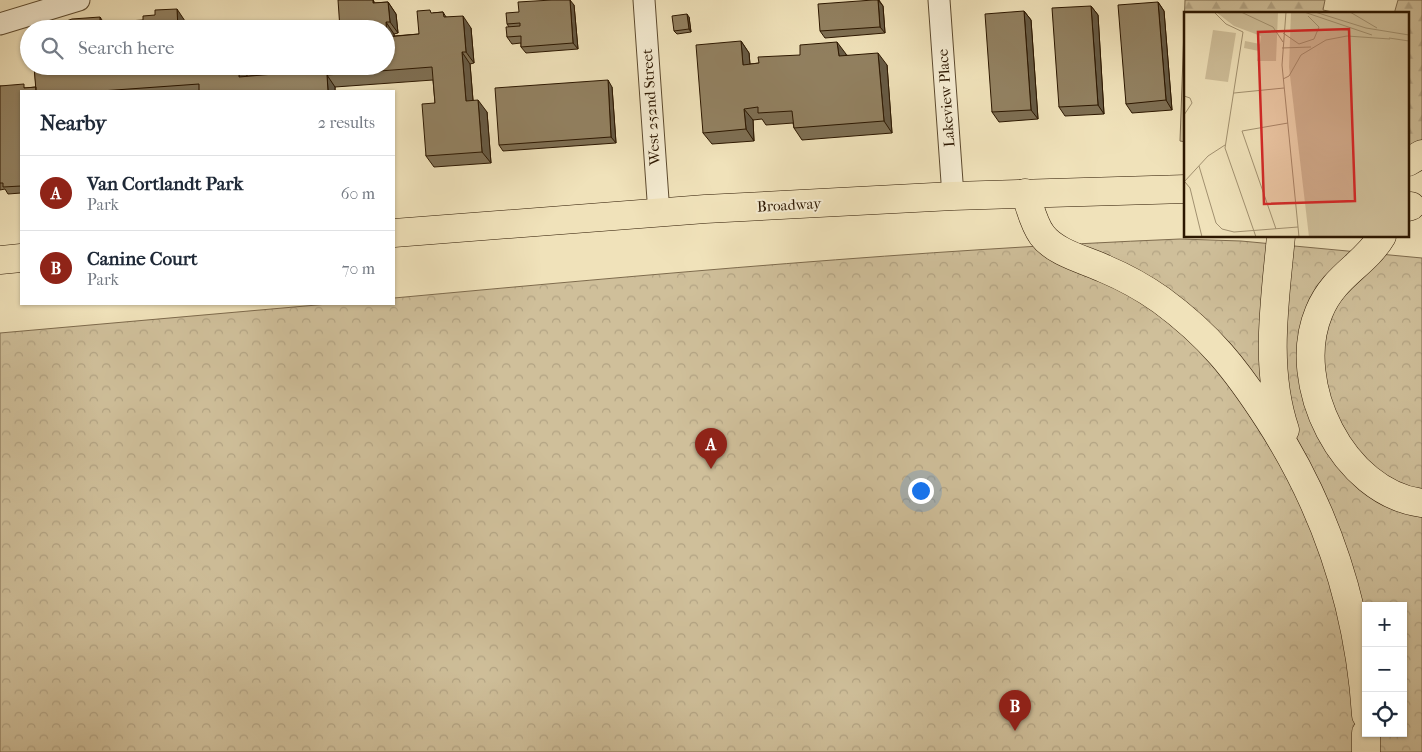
<!DOCTYPE html>
<meta charset="utf-8">
<style>
body{margin:0;font-family:"IM FELL French Canon",serif;background:#f2f2f3;color:#1f2937}
.controls{position:absolute;right:15px;bottom:15px;display:grid;overflow:hidden;border-radius:0px;box-shadow:0 1px 4px #0004}
.controls button{width:45px;height:45px;display:grid;place-items:center;padding:0;border:0;border-bottom:1px solid #e0e1e3;background:#fff;color:#1f2937;font:25px sans-serif}
.you{position:absolute;left:920px;top:490px;width:18px;height:18px;margin:-12px;border:4px solid #fff;border-radius:50%;background:#1a73e8;box-shadow:0 0 0 8px #1a73e833}
.badge{display:grid;place-items:center;width:32px;height:32px;border-radius:50%;background:#8f2418;color:#fff;font-size:16px;font-weight:700}
.pin{position:absolute;translate:-50% -41px;filter:drop-shadow(0 1px 2px #0008)}
.pin::after{content:'';position:absolute;top:26px;width:18px;height:15px;background:inherit;clip-path:polygon(0 0,100% 0,50% 100%)}
.list{margin:0;padding:0;list-style:none}
h2{display:flex;justify-content:space-between;align-items:center;height:65px;margin:0;padding:0 20px;font-size:21px}
h2 small{font-size:16px;font-weight:400;color:#747a83}
.list li{display:grid;grid-template-columns:32px 1fr auto;gap:15px;align-items:center;box-sizing:border-box;height:75px;padding:0 20px;border-top:1px solid #e0e1e3}
.list b{display:block;font-size:19px;white-space:nowrap}
.list p{margin:0;font-size:16px;white-space:nowrap;color:#747a83}
.list em{font-size:16px;font-style:normal;color:#747a83}
.icon{flex:none;width:28px;height:28px;fill:none;stroke:currentColor;stroke-width:2;stroke-linecap:round;stroke-linejoin:round}
.map{position:relative;flex:none;width:1422px;height:752px;overflow:hidden}
.search{position:absolute;background:#fff;box-shadow:0 1px 4px #0004;left:20px;top:20px;width:375px;height:55px;display:flex;align-items:center;gap:12px;box-sizing:border-box;padding:0 18px;border-radius:28px;color:#747a83;font-size:19px}
.panel{position:absolute;background:#fff;box-shadow:0 1px 4px #0004;left:20px;top:90px;width:375px;height:215px;border-radius:0px}
.map>svg:first-child{display:block}
</style>
<div class="map">
<svg width="1422" height="752" viewBox="0 0 1422 752">
<defs>
<pattern id="forest-firs" width="22" height="20" patternUnits="userSpaceOnUse" patternTransform="scale(1.25)"><rect width="22" height="20" fill="#cfbf9a"/><path d="M5 1l3.5 6h-7zM16 11l3.5 6h-7z" fill="#b2a383"/></pattern>
<pattern id="park-crowns" width="20" height="18" patternUnits="userSpaceOnUse" patternTransform="scale(1.25)"><rect width="20" height="18" fill="#cfbf9a"/><path d="M2 6a3 3 0 1 1 6 0M12 15a3 3 0 1 1 6 0" fill="none" stroke="#b2a383"/></pattern>
</defs>
<rect width="100%" height="100%" fill="#f0e2ba"/>
<filter id="stains"><feTurbulence type="fractalNoise" baseFrequency=".004" numOctaves="4"/><feColorMatrix values="0 0 0 0 .2 0 0 0 0 .09 0 0 0 0 .02 0 0 0 .5 -.17"/></filter>
<radialGradient id="worn" r=".72"><stop offset=".6" stop-color="#630" stop-opacity="0"/><stop offset="1" stop-color="#630" stop-opacity=".3"/></radialGradient>
<!-- forest -->
<path fill="url(#forest-firs)" stroke="#7e6b4d" d="M1185,0H1325L1323,10L1342,14H1186V142L1180,141Z
M1398,0H1422V162L1408,160V14H1394Z"/>
<!-- park -->
<path fill="url(#park-crowns)" stroke="#7e6b4d" fill-rule="evenodd" d="M1180,239L1241,241L1422,258V752H0V333L328,304H394V298C655,274 917,250 1180,239ZM1366,606H1403V733H1366Z"/>
<g fill="none" stroke-linecap="round" stroke-linejoin="round">
<defs>
<path id="street" d="M644,0L659,214
M939,0L953,196
M0,24L79,0"/>
<path id="primary" d="M394,233L705,209L953,196L1186,189
M0,260L21,258"/>
<path id="highway" d="M1408,162L1422,154
M1025,193C1030,206 1033,223 1042,235C1055,253 1086,260 1105,269C1124,277 1144,288 1161,300C1210,336 1236,369 1269,420C1327,510 1359,608 1366,715
M1408,207L1411,206
M1281,236C1275,302 1264,367 1285,430
M1382,236C1364,266 1334,275 1319,312C1289,383 1343,493 1422,503
M1366,752V733"/>
</defs>
<!-- street casing -->
<use href="#street" stroke="#5d4a2e" stroke-width="23"/>
<!-- primary casing -->
<use href="#primary" stroke="#2c1700" stroke-width="29"/>
<!-- highway casing -->
<use href="#highway" stroke="#2c1700" stroke-width="29"/>
<!-- street -->
<use href="#street" stroke="#f5ecd2" stroke-width="21"/>
<!-- primary -->
<use href="#primary" stroke="#f0e2ba" stroke-width="28"/>
<!-- highway -->
<use href="#highway" stroke="#f0e2ba" stroke-width="28"/>
</g>
<!-- wall -->
<path fill="#7e6f53" stroke="#2c1700" d="M373,0L375,3L388,2L396,14L398,33L394,34V36L419,34L433,13L443,12L446,17L471,28L474,63L470,64L473,100L487,112L491,163L434,167L426,156L435,103L433,80L335,87V91H21V193L8,194L5,189L0,190V86L26,88L36,87L34,66H246L247,76L386,66Z
M879,0L883,6L885,33L825,38L820,31Z
M1158,2L1164,11L1172,110L1132,113L1126,104Z
M574,5L578,49L526,53L521,47V43L512,44L507,37L509,27L507,24Z
M1091,6L1098,15L1104,114L1065,116L1059,107Z
M1024,11L1031,20L1038,119L999,122L992,112Z
M689,17L691,32L677,34L674,31Z
M741,41L749,53L750,64L846,54V55L887,65L892,133L802,140L794,128L793,123L766,125L762,119L753,120L754,141L712,144L703,133Z
M612,87L616,143L503,151L499,145Z"/>
<!-- shaded-wall -->
<path fill="#665a44" stroke="#2c1700" d="M570,0L574,5L578,49L573,43Z
M878,0L883,6L885,33L880,27Z
M388,2L396,14L398,33L390,22Z
M1158,2L1164,11L1172,110L1166,100Z
M1091,6L1098,15L1104,114L1098,105Z
M177,9L185,21L186,29H178Z
M1024,11L1031,20L1038,119L1031,110Z
M687,14L689,17L691,32L689,29Z
M463,16L471,28L474,63L466,52Z
M100,17L108,29H100Z
M386,22L394,34L395,48L387,37Z
M741,41L749,53L751,77L743,65Z
M837,42L846,54L847,68L839,56Z
M462,52L470,64L474,113L466,101Z
M878,53L887,65L892,133L884,121Z
M239,66H246L248,88L239,77Z
M327,75L335,87V91H328Z
M608,80L612,87L616,143L611,137Z
M478,100L487,112L491,163L482,152Z
M744,109L753,120L754,141L746,129Z"/>
<!-- building -->
<path fill="#928161" stroke="#2c1700" d="M338,0H373V3L388,2L390,22H386L387,37L419,34L417,11L430,10L431,13L443,12L444,17L463,16L466,52H462L466,101L478,100L482,152L426,156L422,104L435,103L432,67L327,75L328,91H199V84L101,91H36L34,66H239V77L286,73L285,66H386V29H340Z
M552,0H570L573,43L521,47V36L507,37L506,27L520,26V23L507,24L506,13L519,12L518,2Z
M873,0H878L880,27L820,31L818,4Z
M1158,2L1166,100L1126,104L1118,5Z
M1091,6L1098,105L1059,107L1052,8Z
M177,9L178,29H129L128,21L143,20V16L155,15V10Z
M1024,11L1031,110L992,112L985,14Z
M687,14L689,29L674,31L672,16Z
M100,17V29H44L72,19Z
M741,41L743,65L759,63L758,57L800,55V45L837,42L839,56L878,53L884,121L794,128L792,111L758,113V107L744,109L746,129L703,133L696,45Z
M608,80L611,137L499,145L495,88Z
M24,84V88L36,87V91H21V186L3,187V183H0V86Z"/>
<g text-anchor="middle" stroke-width="4" stroke-linejoin="round" paint-order="stroke">
<!-- street labels -->
<g font-size="15" fill="#2c1700" stroke="#f5ecd2">
<text transform="translate(946 98) rotate(-94)" y="5">Lakeview Place</text>
<text transform="translate(651 107) rotate(-94)" y="5">West 252nd Street</text>
<text transform="translate(789 205) rotate(-3)" y="5">Broadway</text>
</g>
</g>
<!-- overview -->
<g transform="translate(1184 12)">
<rect width="225" height="225" fill="#f0e2ba"/>
<path d="M29,18L52,21L44,70L21,67Z" fill="#cfbf9a"/>
<path d="M32,0H94L92,49H73L75,39L60,36L61,29L76,32L77,24L50,14Z" fill="#cfbf9a"/>
<path d="M107,0H225V225H125L105,55Z" fill="#cfbf9a"/>
<path fill="none" stroke="#a29170" stroke-width="1" d="M30,0L42,12L59,20L41,136L72,225M57,0L89,15L99,30M102,0L98,53L115,225M120,0L188,23M131,0L182,16L225,23M166,0L193,16M99,21L115,32L130,27L135,15L124,4M205,26L225,29M98,36L127,35M99,67L105,64L117,43L142,28L163,24L206,27M50,81L100,76M0,84L6,86L8,91L0,103M15,154L32,211L38,217L50,220L114,215M0,170L24,144L41,133M1,170L6,176L18,225M92,217L58,119L104,111"/>
<path fill="#d62828" fill-opacity="0.15" stroke="#d62828" stroke-width="2.5" d="M165,17L171,189L80,192L74,20Z"/>
<rect width="225" height="225" fill="none" stroke="#2c1700" stroke-width="2.5"/>
</g>
<rect width="100%" height="100%" filter="url(#stains)"/>
<rect width="100%" height="100%" fill="url(#worn)"/>
</svg>
<div class="controls">
<button>+</button>
<button>−</button>
<button><svg class="icon" aria-label="locate" viewBox="0 0 24 24"><circle cx="12" cy="12" r="6"/><path d="M12 2v4M12 18v4M2 12h4M18 12h4"/></svg></button>
</div>
<div class="you"></div>
<div class="pin badge" style="left:711px;top:469px">A</div>
<div class="pin badge" style="left:1015px;top:731px">B</div>
<div class="search"><svg class="icon" aria-label="search" viewBox="0 0 24 24"><circle cx="10" cy="10" r="6"/><path d="M15 15l6 6"/></svg>Search here</div>
<section class="panel">
<h2>Nearby<small>2 results</small></h2>
<ul class="list">
<li><span class="badge">A</span><div><b>Van Cortlandt Park</b><p>Park</p></div><em>60 m</em></li>
<li><span class="badge">B</span><div><b>Canine Court</b><p>Park</p></div><em>70 m</em></li>
</ul>
</section>
</div>
